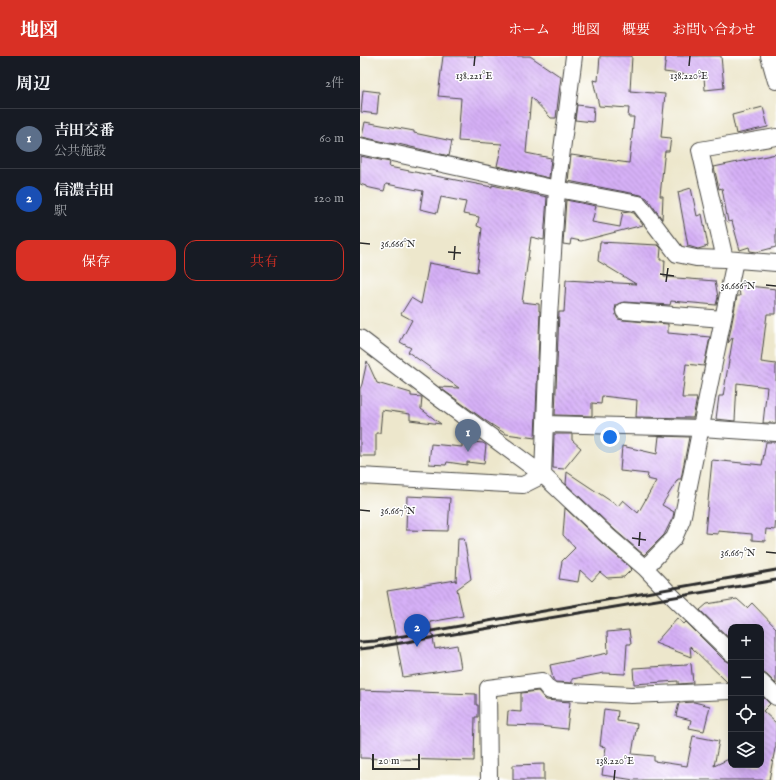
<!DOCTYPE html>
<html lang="ja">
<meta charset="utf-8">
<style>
body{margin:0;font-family:"IM FELL English","Noto Serif JP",serif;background:#242831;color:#f1f3f6}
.controls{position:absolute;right:12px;bottom:12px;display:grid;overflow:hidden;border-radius:8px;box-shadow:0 2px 10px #0003}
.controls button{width:36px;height:36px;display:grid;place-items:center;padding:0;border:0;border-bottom:1px solid #363941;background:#171b24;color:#f1f3f6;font:20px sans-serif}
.scale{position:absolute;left:12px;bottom:10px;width:48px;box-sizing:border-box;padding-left:4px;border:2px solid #2b2b2b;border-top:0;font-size:11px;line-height:14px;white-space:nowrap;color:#2b2b2b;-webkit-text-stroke:3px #fff;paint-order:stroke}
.you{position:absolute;left:250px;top:381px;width:14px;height:14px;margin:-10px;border:3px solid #fff;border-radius:50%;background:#1a73e8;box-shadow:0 0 0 6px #1a73e833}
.badge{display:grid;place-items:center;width:26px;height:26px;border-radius:50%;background:#d93025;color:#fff;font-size:13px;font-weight:700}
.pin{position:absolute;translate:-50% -33px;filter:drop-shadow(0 1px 2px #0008)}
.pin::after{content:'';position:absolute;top:21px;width:14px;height:12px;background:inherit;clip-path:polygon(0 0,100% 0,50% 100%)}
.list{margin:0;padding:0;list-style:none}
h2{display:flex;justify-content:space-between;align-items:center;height:52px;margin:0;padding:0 16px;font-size:17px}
h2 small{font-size:13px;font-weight:400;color:#9ea1a6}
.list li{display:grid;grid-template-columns:26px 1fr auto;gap:12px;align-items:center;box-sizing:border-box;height:60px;padding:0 16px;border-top:1px solid #363941}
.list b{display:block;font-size:15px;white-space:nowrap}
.list p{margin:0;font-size:13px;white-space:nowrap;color:#9ea1a6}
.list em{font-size:13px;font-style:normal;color:#9ea1a6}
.actions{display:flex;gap:8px;padding:12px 16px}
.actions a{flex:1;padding:9px 0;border:1px solid #d93025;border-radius:12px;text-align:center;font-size:14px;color:#d93025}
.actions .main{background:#d93025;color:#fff}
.icon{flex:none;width:22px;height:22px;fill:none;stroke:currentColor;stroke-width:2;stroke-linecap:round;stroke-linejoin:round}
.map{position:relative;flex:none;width:416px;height:724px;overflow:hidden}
header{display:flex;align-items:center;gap:24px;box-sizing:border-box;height:56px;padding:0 20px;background:#d93025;color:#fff}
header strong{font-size:19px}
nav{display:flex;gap:22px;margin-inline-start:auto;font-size:14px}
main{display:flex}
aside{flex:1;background:#171b24}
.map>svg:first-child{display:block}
</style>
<header>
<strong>地図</strong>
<nav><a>ホーム</a><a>地図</a><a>概要</a><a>お問い合わせ</a></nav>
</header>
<main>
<aside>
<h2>周辺<small>2件</small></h2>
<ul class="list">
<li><span class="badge" style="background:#5c6f8a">1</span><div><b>吉田交番</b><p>公共施設</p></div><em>60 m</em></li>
<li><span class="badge" style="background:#1a4fb4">2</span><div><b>信濃吉田</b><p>駅</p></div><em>120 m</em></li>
</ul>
<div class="actions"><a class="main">保存</a><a>共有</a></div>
</aside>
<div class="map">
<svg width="416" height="724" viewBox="0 0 416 724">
<defs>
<pattern id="building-back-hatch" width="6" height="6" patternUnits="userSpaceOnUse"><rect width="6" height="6" fill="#d6b0f7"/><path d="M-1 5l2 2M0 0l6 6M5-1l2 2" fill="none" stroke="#ae8fc8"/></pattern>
</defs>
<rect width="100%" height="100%" fill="#fff"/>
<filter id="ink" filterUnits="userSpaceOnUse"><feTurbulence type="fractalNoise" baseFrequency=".025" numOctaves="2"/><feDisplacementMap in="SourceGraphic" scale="8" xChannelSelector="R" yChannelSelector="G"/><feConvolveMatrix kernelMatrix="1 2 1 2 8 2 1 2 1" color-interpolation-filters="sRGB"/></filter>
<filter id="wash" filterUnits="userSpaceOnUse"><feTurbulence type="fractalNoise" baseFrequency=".012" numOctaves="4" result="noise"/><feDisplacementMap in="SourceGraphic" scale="16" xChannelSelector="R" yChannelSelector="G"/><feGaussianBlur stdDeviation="0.9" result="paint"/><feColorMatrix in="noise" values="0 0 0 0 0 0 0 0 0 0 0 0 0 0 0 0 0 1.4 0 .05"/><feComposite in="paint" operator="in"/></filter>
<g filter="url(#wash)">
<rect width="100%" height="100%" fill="#ede7cc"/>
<g id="blocks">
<!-- building -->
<path fill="url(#building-back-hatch)" d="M83,0H170L201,21L196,62H191L171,41L166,97L191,102L189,122L137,110L142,88L98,85L101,42L78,40Z
M240,0H272L270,35L305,38L301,81L311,82L309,95H305L304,102L300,140H303L302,163L287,142L281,139L208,125L211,99L269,107L274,61H268L269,52L239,50L233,24L238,25Z
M306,0H361L364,32L345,34L344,21L304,16Z
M3,34L19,36L17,58L1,56Z
M217,49L234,51L233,66L215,64Z
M403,51L408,71L376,78L372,59Z
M5,66L54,75V77L92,85L89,100L34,87V88L2,81Z
M416,98V191L397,196L390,195L389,191L380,194L372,165L368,166L362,132L359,133L354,111Z
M0,100L30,106L29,111L132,131V129L187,141L184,184L171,181L162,246L179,248V255H180L175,382L146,378L126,365L79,331L99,332L48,296L51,292L40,286L52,264L41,258L51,242L61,248L69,207L117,216L122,172L117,170L119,161L103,158L106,146L81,141L77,157L60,153L63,135L26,128L24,135L6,131V130L0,128Z
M331,132L337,160L342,158L348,190L338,193L328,190L318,136Z
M206,144L236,150L232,166L260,171L263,155L274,157L283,169L221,185L211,183L210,189L203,188Z
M240,186L298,189L301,192L300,204H305L304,221L355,225L358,241L356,249L311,245L310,249L264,246L260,247L256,249L255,254L256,259L258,263L263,264L308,268V277L350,281L344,310L326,308L322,342H337L333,362L276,361L277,344L242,340L241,348L232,347V360L195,359L199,256H204L206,224L276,228L238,205Z
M380,229L416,233V258H407L401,306L416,308V367H403L407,331L377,327L375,365L356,363L359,340H363L373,281L368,287L377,240H380L379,233Z
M7,305L17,327L51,337V340L62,341L61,353L81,368L50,364V358L22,354L20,377H16V400H0V333L2,328Z
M194,378H212V384L221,392L204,413L193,412Z
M299,380L329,381L321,423H318L302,449L314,456L313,461L304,479L284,499L255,474L206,428L207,416L258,450L263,444L278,457L296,425L287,423L288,418L260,415L262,390L297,398Z
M102,385L123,387L126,389L124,408L107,406V409L87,406L86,409L69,408L71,388L102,391Z
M406,386H416V460L415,474L406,473L405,485L392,484V478L358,475V478L345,477L352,404L402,409Z
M47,440L90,442L88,475L46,474Z
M205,452L243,488L272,513L264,521L247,522L240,516L232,525L220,514L218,526L199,523L202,505L215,492L203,479Z
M98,482H104L111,523L97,533L103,560L70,566L75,593L97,589L101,612L43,621L27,535L96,524V526Z
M377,543L387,552L392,547L416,572V628L407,619L404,617H401V571H371V584L340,554L347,548Z
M317,562L324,568L326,566L364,604L368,606H371V626H367L330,590L331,601L295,587Z
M269,574L271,588H267L265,618L244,617L212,623V627L195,626L193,623L190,609L248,597L247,576Z
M328,607L331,608L333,627L318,628V625L274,628L273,612L327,609Z
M0,634L116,638V649H118V661H115L114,705L0,702Z
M178,635L186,644L210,646L207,673L179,670L147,669L148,655L161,656V637Z
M401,639L410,648L403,655L416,667V691L415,693L409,724H274L242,719L246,691L240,690L244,653L258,655L257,665L277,668L272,698L294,700V705L327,710L333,680L359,685L354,710L371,702V709H401Z
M334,646L350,650L344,675L329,672L331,664L316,660L319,647Z
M184,708V724H153V709Z"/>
</g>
</g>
<g filter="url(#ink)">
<use href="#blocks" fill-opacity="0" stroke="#484743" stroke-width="1"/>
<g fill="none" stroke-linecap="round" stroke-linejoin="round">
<defs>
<path id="minor" d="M409,0L416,25
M0,90L197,133L279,148L317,198L336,202L365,203L416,207
M365,203L340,94L416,81
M264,255L363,263
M0,282L76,340L183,419L249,481L285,512L314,542L371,597
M185,368L341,372L416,377
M183,419L189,261L197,133L214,0
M0,420L163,429L183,419
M285,512L314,482L322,464L375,204
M401,626L416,641
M129,724L128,632L182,625L190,635L271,639L371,635"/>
</defs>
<!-- minor casing -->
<use href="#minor" stroke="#484743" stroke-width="18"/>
<!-- minor -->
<use href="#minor" stroke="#fff" stroke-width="16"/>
<!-- rail -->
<path stroke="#2b2b2b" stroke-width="3" d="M0,586L15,585L416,514
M0,593L17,591L416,524"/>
</g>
</g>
<!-- ticks -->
<path fill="none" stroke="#2b2b2b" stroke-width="1.5" d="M114,10L115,0M329,10L330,0M0,187L10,188M88,196L101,197M94,204L95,190M300,218L314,220M306,226L308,212M406,229L416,230M0,454L10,455M272,482L286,484M279,490L280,476M406,496L416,497M254,724L255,714"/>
<g font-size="10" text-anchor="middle" fill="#2b2b2b" stroke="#fff" stroke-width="3" stroke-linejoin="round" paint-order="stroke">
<text x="114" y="23">138.221°E</text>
<text x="329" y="23">138.220°E</text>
<text x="38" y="191">36.666°N</text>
<text x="378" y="233">36.666°N</text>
<text x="38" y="458">36.667°N</text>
<text x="378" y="500">36.667°N</text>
<text x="255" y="708">138.220°E</text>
</g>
</svg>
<div class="controls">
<button>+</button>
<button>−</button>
<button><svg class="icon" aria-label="locate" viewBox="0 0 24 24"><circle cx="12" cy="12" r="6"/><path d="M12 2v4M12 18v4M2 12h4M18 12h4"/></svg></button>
<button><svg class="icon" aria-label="layers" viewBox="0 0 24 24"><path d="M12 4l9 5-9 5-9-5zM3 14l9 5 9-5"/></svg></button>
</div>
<div class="scale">20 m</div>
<div class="you"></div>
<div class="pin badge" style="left:108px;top:396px;background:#5c6f8a">1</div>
<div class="pin badge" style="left:57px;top:591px;background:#1a4fb4">2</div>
</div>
</main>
